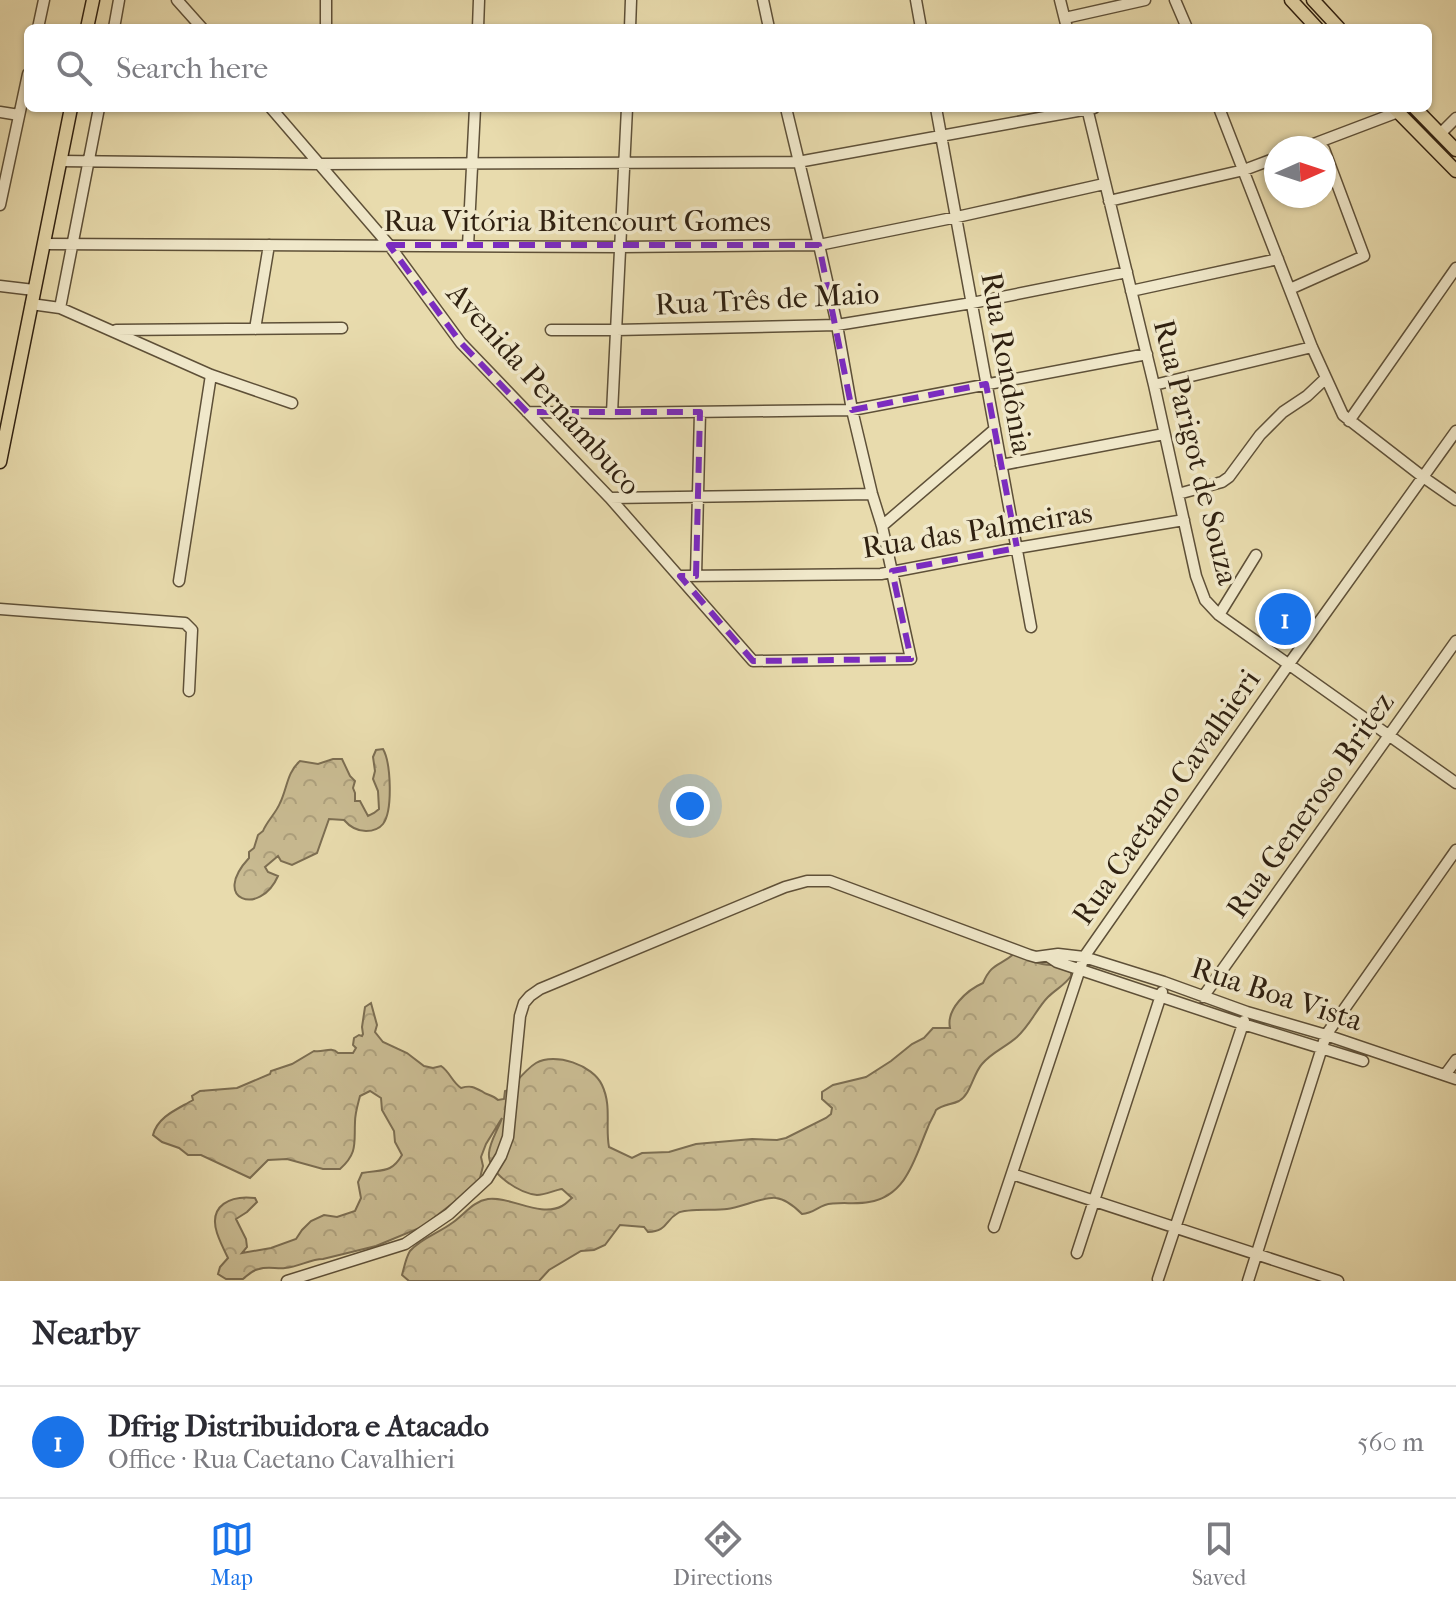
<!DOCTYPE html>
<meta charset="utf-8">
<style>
body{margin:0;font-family:"IM FELL French Canon",serif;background:#f2f2f3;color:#2b2b33}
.compass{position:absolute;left:1264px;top:136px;width:72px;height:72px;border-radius:50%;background:#fff;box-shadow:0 2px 6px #0004;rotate:87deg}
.you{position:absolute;left:690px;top:806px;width:28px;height:28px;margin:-20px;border:6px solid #fff;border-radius:50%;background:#1a73e8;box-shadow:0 0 0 12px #1a73e833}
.badge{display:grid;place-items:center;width:52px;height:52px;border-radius:50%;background:#1a73e8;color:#fff;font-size:26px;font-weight:700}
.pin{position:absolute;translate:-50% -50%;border:4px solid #fff;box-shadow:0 2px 8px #0006}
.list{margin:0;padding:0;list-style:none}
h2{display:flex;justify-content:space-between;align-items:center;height:104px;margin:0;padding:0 32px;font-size:34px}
h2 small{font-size:26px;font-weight:400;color:#7c7c81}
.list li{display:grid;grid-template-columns:52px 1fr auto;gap:24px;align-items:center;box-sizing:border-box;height:112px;padding:0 32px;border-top:2px solid #e1e1e2}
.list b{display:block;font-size:30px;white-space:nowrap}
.list p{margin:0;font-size:26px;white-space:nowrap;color:#7c7c81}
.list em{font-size:26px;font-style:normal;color:#7c7c81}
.icon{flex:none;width:44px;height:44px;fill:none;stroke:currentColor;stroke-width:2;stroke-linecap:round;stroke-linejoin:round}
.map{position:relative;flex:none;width:1456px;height:1281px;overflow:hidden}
.search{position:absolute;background:#fff;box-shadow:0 2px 6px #0004;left:24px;right:24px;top:24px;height:88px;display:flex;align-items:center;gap:20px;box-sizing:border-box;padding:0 28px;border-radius:12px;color:#7c7c81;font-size:30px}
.sheet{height:216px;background:#fff}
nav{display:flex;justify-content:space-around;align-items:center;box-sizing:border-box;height:112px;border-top:2px solid #e1e1e2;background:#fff;font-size:22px;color:#7c7c81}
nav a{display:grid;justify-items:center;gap:4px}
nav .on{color:#1a73e8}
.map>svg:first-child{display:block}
</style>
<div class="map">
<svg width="1456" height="1281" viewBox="0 0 1456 1281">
<defs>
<pattern id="forest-crowns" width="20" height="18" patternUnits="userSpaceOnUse" patternTransform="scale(2)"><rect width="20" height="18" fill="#c9bb92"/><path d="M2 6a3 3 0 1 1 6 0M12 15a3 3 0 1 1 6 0" fill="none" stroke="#ada07d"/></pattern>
</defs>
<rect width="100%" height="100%" fill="#e8dbad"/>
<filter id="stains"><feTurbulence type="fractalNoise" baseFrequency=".0025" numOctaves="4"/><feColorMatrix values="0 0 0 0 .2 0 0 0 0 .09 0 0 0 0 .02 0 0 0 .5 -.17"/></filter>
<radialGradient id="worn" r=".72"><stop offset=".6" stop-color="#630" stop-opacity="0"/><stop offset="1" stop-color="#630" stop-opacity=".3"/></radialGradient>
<!-- forest -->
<path fill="url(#forest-crowns)" stroke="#7c6e52" stroke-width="2" d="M383,749C391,763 393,811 383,824C379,829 372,831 366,831C356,831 350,827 344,820L329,819L317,853L292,865L281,861L278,856L265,867L268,872L278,876C260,917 210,900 249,858V852L254,848L258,835L263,831C267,821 276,813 280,803C287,789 287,772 300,761L318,764L333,759H342L350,776L355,781L353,788L355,793V801H360L368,816L374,813L379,809L378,791L373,779L375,771L373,757L376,750Z
M1015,953C1022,956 1028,959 1035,962C1047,967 1060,963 1071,969V976C1065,985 1056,989 1048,997C1037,1008 1031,1024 1017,1037C1006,1047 992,1052 982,1064C973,1074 971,1094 959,1101C951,1105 943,1104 936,1110C934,1116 930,1121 928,1127C915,1157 907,1196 869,1202C856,1205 837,1201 825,1205C816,1208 813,1213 802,1214C795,1207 786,1199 776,1198C766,1196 739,1208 727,1209C716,1211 686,1208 678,1213C664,1221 668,1231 648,1232L644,1227L620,1225L605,1245L594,1250L581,1251L549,1270L539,1281H409L402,1275C404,1268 406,1257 410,1251C421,1238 439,1233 452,1223C464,1215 473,1201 488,1199C511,1196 540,1218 562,1206C566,1204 569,1200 572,1198L562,1189C555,1190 545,1195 537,1195C519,1193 487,1173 489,1153C490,1141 498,1130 502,1118L486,1144L481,1157L483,1166L479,1182L475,1186L422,1227L376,1246L323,1259C310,1259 299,1267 285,1268C277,1269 267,1266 259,1269C252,1270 248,1275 243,1279H226L218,1274L220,1267L228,1258C224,1250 220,1242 217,1233C208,1205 231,1195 255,1198L257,1202L247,1212L236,1219L246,1239L247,1247L242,1253L271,1248L296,1239L302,1230L311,1221L324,1215L337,1217L355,1211L361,1198L358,1182L362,1173C382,1169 391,1174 402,1155L395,1142L394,1131L382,1110L381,1098L370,1091L360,1096C358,1104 355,1113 355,1122C354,1143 358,1153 340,1169H323L287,1159L268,1160L250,1178L201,1155H188L179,1148L162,1142L153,1135C158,1116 178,1109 193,1100L192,1096L200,1091L237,1088L270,1074L271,1071L292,1064L314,1051C323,1053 331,1046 338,1053H353L356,1048L353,1045L354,1038L359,1035L362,1036L363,1034L362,1027L365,1007L371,1003L377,1025L375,1032L383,1042L407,1053L424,1066L433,1068L441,1066C450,1072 452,1082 461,1088C471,1085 474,1087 483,1092C487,1095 493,1095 498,1100L504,1099L505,1091L509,1090C517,1081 526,1069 536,1063C555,1052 593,1065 602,1085C612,1106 605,1126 609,1147L632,1158L642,1153L669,1152L696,1144L752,1139L777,1140L786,1138L826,1118L831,1114L832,1108L822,1099V1092L833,1085L866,1077L891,1061L912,1044L924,1038L933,1028H950C946,1009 967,990 983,983C992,962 999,967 1015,953Z"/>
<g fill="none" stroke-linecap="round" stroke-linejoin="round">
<defs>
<path id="minor" d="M177,0L202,28
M326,0V28
M763,0L769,28
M916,0L921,28
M1060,0L1067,28
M1175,0L1187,28
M1065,18L1145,0
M38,28L44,0
M114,28L119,0
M478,28L479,0
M630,28L631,0
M271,108L389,245L461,343L610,498L753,661L911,659L882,526L872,494L852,410L837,325L819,245L786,108
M936,108L1031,627
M1087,108L1154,385L1196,576L1205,600L1219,615L1456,783
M1219,108L1312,347L1343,415L1423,477L1456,500
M0,112L19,115
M1440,134L1456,118
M1303,148L1398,112
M60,161L318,164L798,162L1094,108
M1109,201L1244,170L1276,158
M0,205L28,74
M44,244L621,247L819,245L957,217L1104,184
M468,246L475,108
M0,286L34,290
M1290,289L1364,256L1324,149
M1131,291L1278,259
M31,304L60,308L211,375L292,403
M60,308L99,108
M255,329L269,245
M116,330L342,328
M551,330H616L837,325L972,303L1127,272
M1154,385L1312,347
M527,412L612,413L852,410L1147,354
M612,413L627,108
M1349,421L1456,268
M1001,465L1164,434
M1178,494L1222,482L1229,477L1260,435L1283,412L1307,396L1325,379
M610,498L872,494
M882,526L995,429
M680,576L881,574L1017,548L1184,520
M696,576L700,412
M179,581L211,375
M0,609L185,623L192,630L189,691
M1219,615L1256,555
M1048,956L1057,962L1243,1024L1363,1061
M1203,997L1456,641
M1445,1075L1456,1060
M1012,1174L1338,1281
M994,1227L1084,957L1289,664L1456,431
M1077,1253L1162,992
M1158,1279L1244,1021
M287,1281L405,1244L449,1214L487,1179L501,1156L508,1137L520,1016L524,1003L530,996L540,989L785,887L807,881H830L1029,955L1036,957L1058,954L1084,957L1164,982L1247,1012L1326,1035L1456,1079
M1248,1281L1326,1035L1456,850"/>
<path id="major" d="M1291,0L1317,28
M1313,0L1339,28
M87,28L93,0
M1394,108L1456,171
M1415,108L1456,150
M0,462L71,108"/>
</defs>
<!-- minor casing -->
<use href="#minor" stroke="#5e5038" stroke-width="13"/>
<!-- major casing -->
<use href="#major" stroke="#302111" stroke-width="15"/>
<!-- minor -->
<use href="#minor" stroke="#f0e8ca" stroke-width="10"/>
<!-- major -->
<use href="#major" stroke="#e8dbad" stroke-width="12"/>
</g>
<!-- marked area -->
<path fill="none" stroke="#7b2cbf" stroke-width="6" stroke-dasharray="16 10" stroke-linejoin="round" d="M389,245H819L852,410L986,384L1017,548L892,571L911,659L753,661L680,576H696L700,412H527L461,343Z"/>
<g text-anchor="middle" stroke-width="7" stroke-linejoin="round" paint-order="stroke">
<!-- street labels -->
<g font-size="30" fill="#302111" stroke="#f0e8ca">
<text x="577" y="231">Rua Vitória Bitencourt Gomes</text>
<text transform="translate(767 299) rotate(-3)" y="10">Rua Três de Maio</text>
<text transform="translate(1007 363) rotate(80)" y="10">Rua Rondônia</text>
<text transform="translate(544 389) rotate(48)" y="10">Avenida Pernambuco</text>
<text transform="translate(1196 452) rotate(76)" y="10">Rua Parigot de Souza</text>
<text transform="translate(977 530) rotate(-9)" y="10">Rua das Palmeiras</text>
<text transform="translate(1166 797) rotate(-55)" y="10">Rua Caetano Cavalhieri</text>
<text transform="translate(1310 805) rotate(-55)" y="10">Rua Generoso Britez</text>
<text transform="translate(1277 994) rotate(18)" y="10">Rua Boa Vista</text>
</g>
</g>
<rect width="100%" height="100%" filter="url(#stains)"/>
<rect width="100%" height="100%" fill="url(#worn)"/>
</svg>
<svg class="compass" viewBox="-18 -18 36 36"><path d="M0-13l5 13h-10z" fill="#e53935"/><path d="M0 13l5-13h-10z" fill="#7c7c81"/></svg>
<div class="you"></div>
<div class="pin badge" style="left:1285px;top:619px">1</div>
<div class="search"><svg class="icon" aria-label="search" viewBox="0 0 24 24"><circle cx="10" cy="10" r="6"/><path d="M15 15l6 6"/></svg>Search here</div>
</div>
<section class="sheet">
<h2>Nearby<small></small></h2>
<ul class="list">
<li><span class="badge">1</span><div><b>Dfrig Distribuidora e Atacado</b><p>Office · Rua Caetano Cavalhieri</p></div><em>560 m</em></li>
</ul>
</section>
<nav>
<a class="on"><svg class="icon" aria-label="map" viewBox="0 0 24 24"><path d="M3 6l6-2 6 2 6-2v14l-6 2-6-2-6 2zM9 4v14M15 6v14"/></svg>Map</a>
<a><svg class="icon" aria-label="directions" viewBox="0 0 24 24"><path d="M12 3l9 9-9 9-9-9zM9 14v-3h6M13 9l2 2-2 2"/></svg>Directions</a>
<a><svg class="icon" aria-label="saved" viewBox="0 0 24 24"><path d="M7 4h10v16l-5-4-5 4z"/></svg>Saved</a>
</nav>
